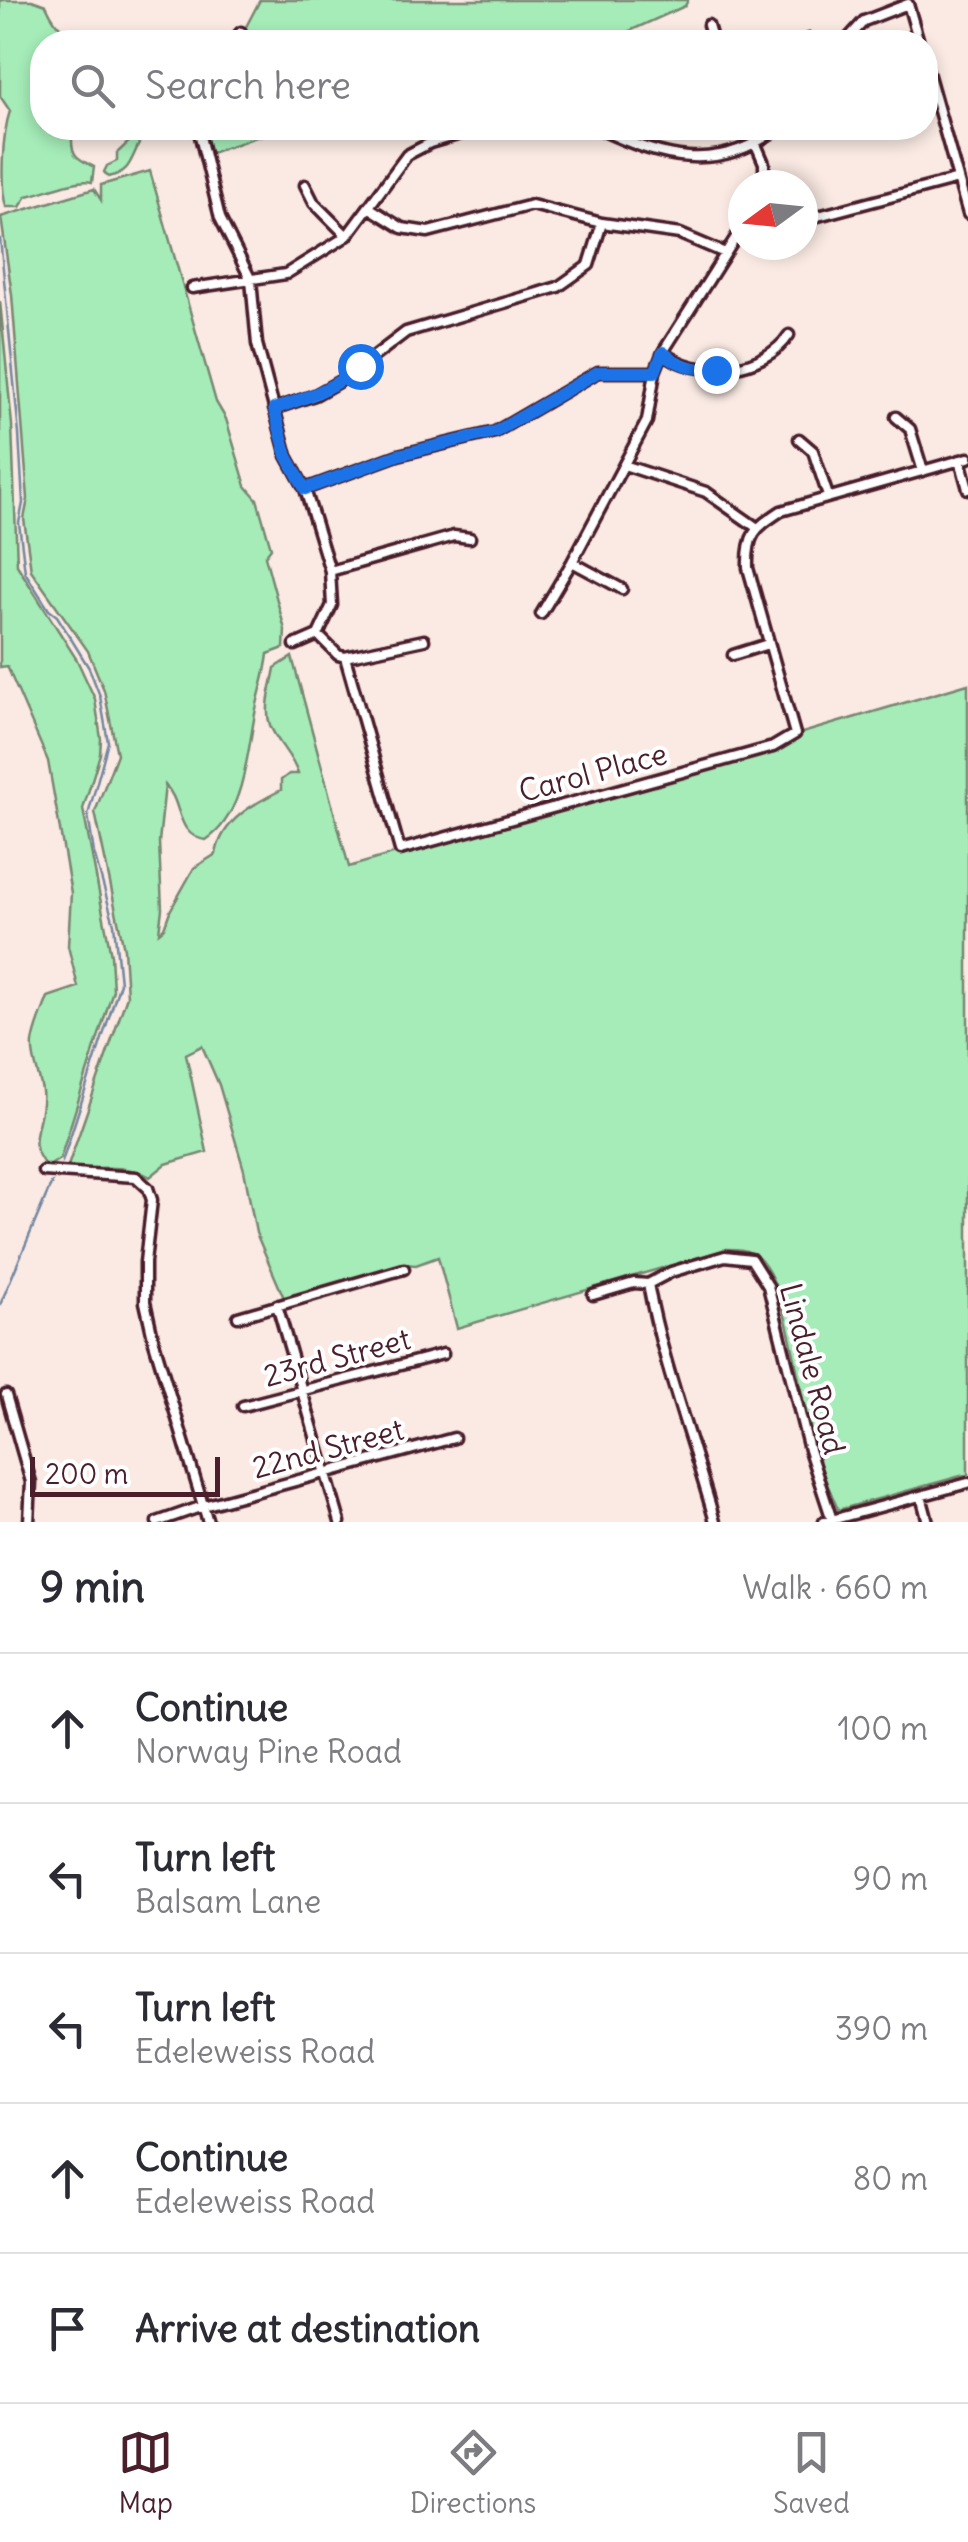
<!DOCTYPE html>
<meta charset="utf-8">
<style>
body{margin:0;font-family:Delius,sans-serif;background:#f7f7f7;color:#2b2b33}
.compass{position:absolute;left:728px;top:170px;width:90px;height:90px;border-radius:50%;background:#fff;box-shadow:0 5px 15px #0003;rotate:255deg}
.scale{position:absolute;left:30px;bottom:25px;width:190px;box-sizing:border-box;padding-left:10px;border:5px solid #4a1f2b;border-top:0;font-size:28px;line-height:35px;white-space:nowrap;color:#4a1f2b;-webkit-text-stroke:8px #fff;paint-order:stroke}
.stop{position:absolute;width:30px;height:30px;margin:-22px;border:8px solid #1a73e8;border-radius:50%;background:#fff}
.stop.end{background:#1a73e8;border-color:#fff;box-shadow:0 2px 10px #0008}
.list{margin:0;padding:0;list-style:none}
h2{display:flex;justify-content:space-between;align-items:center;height:130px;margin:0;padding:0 40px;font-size:42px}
h2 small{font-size:32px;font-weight:400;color:#7c7c81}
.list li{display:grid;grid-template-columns:65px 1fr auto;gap:30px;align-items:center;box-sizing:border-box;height:150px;padding:0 40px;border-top:2px solid #e1e1e2}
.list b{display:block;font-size:38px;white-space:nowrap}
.list p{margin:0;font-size:32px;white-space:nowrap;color:#7c7c81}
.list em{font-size:32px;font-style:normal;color:#7c7c81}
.icon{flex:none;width:55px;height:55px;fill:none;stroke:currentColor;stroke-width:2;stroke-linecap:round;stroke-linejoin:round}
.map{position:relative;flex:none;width:968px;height:1522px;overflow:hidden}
.search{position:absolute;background:#fff;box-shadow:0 5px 15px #0003;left:30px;right:30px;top:30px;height:110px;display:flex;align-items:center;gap:25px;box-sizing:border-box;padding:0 35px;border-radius:40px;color:#7c7c81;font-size:38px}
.sheet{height:880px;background:#fff}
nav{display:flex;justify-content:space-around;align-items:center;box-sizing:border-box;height:140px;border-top:2px solid #e1e1e2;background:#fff;font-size:28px;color:#7c7c81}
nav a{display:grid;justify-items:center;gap:5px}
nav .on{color:#4a1f2b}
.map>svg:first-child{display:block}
</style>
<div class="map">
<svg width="968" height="1522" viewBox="0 0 968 1522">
<rect width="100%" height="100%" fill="#faeae3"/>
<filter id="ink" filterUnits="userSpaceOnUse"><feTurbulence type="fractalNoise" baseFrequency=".01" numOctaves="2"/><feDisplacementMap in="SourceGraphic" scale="20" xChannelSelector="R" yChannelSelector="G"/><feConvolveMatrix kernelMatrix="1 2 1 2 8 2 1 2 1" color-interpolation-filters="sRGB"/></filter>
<g filter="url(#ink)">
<!-- green -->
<path fill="#a5ecb8" stroke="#788672" stroke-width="2.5" d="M0,0H32L46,5C57,30 70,42 97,34V42H42V128L55,131L61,128H95L72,137C71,156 78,159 94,167L92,182C77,178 45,192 27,196L20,207H6C0,185 2,135 10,111L0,96Z
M260,0H688L685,6L625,33L616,42H238Z
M205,128H282L208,154Z
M135,136L139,144C130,161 130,173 108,177L104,172L107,166L117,161V153Z
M150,171L216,402L226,419L246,486L257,499L271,548L265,556L285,630L284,648L268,654C266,673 260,690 256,709C247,751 245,815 206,840C175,836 183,802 165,785L159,842L162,909L159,932L164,928L170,911L194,868L216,854C222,820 253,804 281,790V780L289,774H298C292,755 277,743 270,725C264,708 272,686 275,668L292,657L349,867L968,684V1474L838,1510C830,1490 821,1471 814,1451C801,1409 789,1282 757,1257C747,1249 738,1249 727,1249L457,1328L438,1257L416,1265L402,1264L284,1298L256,1233L244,1170L219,1085L202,1046L186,1054L207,1152L166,1164L150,1177C127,1163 94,1169 67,1169L127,996L124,949L95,812L117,754L104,690L88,651L31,570L24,519L28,499L12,295L1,217L94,189L101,200V185Z
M0,301L12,425L17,565L77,660L95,699L101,739L100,754L83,809L111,955L113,990L60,1159L47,1167C22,1141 46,1122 42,1091C40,1076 31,1058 33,1043C35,1028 43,1011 48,997L78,987L68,946L71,893L48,761L7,666L0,667Z"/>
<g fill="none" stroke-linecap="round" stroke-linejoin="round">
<!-- stream -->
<path stroke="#7386a0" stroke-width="2.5" d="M0,238L19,434L23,503L19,523L25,572L49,610L57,616L89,668L100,696L108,742L88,815L94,853L114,924L120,983L62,1162
M0,1305L52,1182"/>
<defs>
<path id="minor" d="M908,4L919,42
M708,25L713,42
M809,39L815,42
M232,42L241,32
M845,42L864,21L908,4
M926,65L968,214
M198,128L220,218L251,280L257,344L287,456L305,489L330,571L332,605L318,635L295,645
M597,128C660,158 717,175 778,128
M749,128L764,163V185
M305,185L314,203L347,236
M370,208L402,228L428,232L532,205L602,223L680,234L725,253
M803,220L958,179
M192,288L286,274L347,236L407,155L430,143L481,128
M663,352C696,381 765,372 789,335
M274,409L315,395L347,377L406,332L558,287L589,265L602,223
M896,417L910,429L923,471
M799,439L813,451L828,496
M960,460L968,489
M624,465L706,492L756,527
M305,489L398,455L495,432L598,372H655
M572,562L622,589
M330,571L454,536L470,538
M541,614L572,562L647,421L655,372L663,352L743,226
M318,635L338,655L345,657L424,640
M733,655L768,644
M345,657L400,850L773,747L795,734L748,568C747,534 754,529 781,511L968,458
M43,1171L136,1177L148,1188L152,1200L145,1262V1302L154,1342L208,1522
M648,1284C663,1365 693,1442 715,1522
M593,1295L634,1283L648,1284L671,1272L725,1256L751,1259L768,1286L809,1450L832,1520
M277,1305L340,1522
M238,1317L404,1269
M6,1395L31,1482L29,1522
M243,1406L443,1354
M921,1496L928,1522
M157,1522L203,1506L454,1438
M824,1522L968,1483"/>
</defs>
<!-- minor casing -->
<use href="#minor" stroke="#4a1f2b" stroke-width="15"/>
<!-- minor -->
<use href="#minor" stroke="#fff" stroke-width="8"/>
</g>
</g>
<g fill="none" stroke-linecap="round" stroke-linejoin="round" filter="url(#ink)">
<!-- route -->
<path stroke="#1a73e8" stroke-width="12" d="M360,366C335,388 305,398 274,409L287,456L305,489L398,455L495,432L598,372H655L663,352C680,367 694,369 716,370"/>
</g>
<g text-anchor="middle" stroke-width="8" stroke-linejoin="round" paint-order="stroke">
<!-- street labels -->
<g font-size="30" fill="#4a1f2b" stroke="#fff">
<text transform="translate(593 773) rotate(-15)" y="10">Carol Place</text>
<text transform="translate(337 1358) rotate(-15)" y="10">23rd Street</text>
<text transform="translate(812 1369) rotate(75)" y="10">Lindale Road</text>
<text transform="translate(328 1449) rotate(-15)" y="10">22nd Street</text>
</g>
</g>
</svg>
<svg class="compass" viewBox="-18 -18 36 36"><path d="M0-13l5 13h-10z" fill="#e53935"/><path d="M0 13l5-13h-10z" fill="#7c7c81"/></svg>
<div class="scale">200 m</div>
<div class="stop" style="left:360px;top:366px"></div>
<div class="stop end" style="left:716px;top:370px"></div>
<div class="search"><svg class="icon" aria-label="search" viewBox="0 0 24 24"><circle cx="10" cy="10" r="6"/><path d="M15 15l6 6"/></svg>Search here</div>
</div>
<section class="sheet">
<h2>9 min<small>Walk · 660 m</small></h2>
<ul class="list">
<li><svg class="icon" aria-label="ahead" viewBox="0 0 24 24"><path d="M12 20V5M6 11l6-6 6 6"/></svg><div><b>Continue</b><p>Norway Pine Road</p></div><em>100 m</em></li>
<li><svg class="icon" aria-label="left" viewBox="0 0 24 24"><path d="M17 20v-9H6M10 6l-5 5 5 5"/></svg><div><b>Turn left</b><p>Balsam Lane</p></div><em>90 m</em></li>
<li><svg class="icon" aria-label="left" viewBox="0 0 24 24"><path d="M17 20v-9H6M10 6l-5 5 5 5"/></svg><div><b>Turn left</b><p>Edeleweiss Road</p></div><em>390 m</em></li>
<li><svg class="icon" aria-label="ahead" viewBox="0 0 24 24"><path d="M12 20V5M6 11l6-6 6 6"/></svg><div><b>Continue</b><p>Edeleweiss Road</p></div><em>80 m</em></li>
<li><svg class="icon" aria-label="arrive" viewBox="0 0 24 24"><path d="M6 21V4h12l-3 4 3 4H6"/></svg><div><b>Arrive at destination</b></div></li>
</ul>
</section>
<nav>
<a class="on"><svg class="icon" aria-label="map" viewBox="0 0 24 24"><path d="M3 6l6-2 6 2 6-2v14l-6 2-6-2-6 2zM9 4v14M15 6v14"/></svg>Map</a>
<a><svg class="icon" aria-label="directions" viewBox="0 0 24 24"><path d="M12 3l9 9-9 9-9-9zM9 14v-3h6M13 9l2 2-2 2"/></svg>Directions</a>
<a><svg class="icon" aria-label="saved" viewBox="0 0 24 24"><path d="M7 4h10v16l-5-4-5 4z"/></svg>Saved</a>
</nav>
